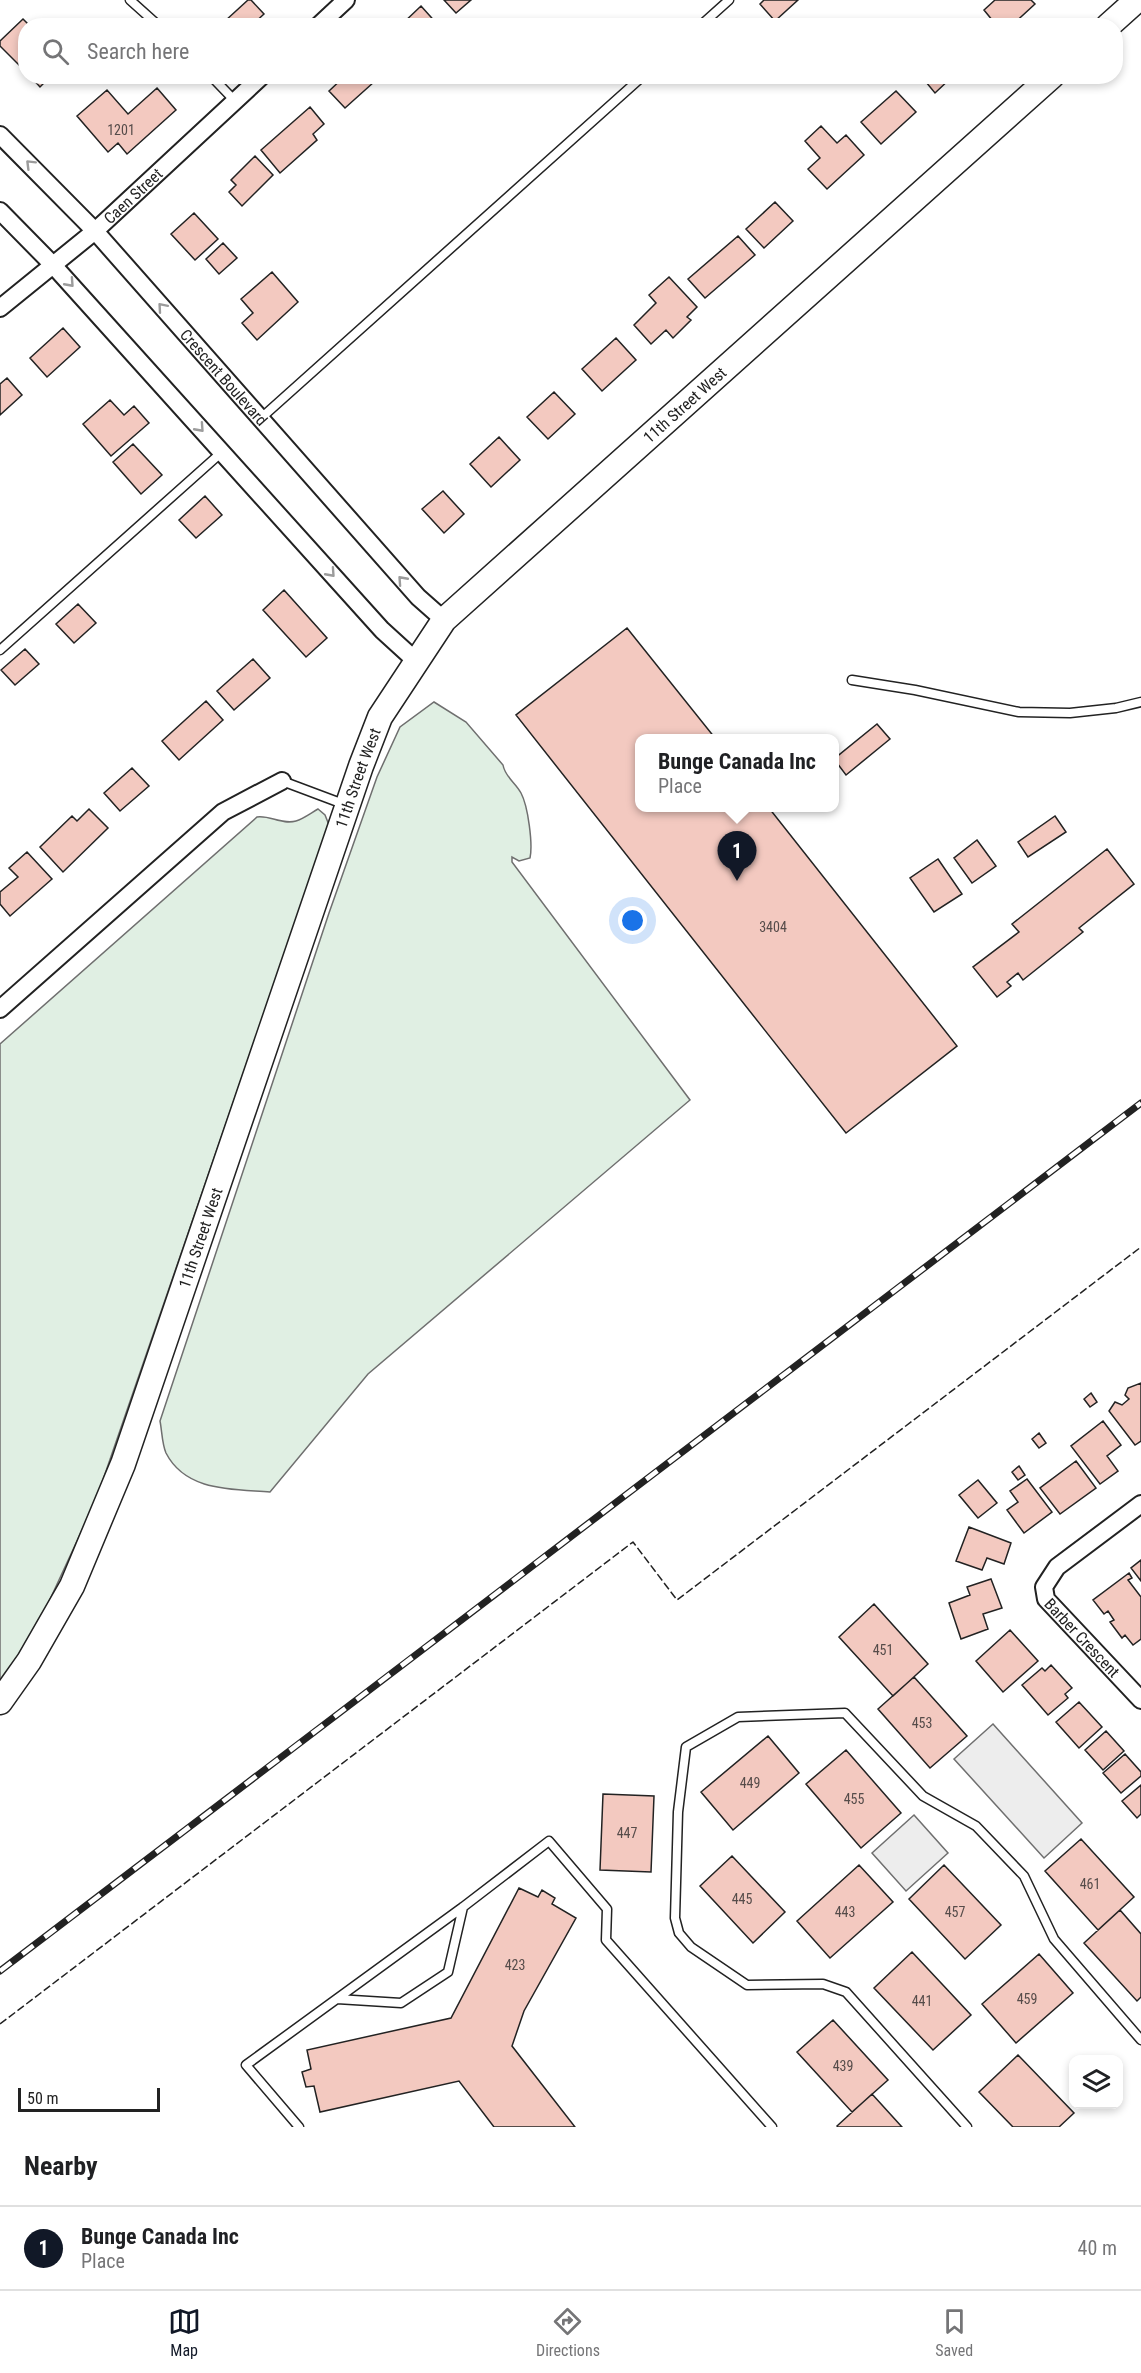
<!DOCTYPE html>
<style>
body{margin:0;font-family:"Roboto Condensed",sans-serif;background:#f6f6f6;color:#202124}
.controls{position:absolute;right:18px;bottom:18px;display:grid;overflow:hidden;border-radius:12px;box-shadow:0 3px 9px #0003}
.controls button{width:54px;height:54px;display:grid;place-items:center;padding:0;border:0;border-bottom:2px solid #e0e0e0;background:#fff;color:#202124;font:30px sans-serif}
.scale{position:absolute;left:18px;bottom:15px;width:142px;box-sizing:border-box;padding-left:6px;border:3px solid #222;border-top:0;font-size:16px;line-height:21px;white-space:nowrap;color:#222;-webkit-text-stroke:4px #fff;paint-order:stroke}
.you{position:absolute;left:633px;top:921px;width:21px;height:21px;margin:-15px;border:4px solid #fff;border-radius:50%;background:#1a73e8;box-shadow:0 0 0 9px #1a73e833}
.badge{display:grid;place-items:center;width:39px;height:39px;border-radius:50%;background:#111827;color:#fff;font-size:20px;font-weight:700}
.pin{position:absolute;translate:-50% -50px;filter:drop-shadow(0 2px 3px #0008)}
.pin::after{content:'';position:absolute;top:32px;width:21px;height:18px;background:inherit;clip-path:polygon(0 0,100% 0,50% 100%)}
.popup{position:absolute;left:635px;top:734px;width:204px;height:78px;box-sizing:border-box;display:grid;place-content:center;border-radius:12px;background:#fff;filter:drop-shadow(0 2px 4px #0005);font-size:20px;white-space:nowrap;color:#757577}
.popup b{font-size:22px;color:#202124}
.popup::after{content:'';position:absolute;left:50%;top:100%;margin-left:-12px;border:12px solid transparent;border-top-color:#fff}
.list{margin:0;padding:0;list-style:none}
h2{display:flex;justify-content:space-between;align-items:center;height:78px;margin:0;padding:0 24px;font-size:26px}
h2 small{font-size:20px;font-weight:400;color:#757577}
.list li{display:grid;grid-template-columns:39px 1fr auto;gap:18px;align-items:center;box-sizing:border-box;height:84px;padding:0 24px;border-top:2px solid #e0e0e0}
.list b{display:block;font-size:22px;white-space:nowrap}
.list p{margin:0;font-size:20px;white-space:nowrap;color:#757577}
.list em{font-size:20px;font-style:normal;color:#757577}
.icon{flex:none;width:33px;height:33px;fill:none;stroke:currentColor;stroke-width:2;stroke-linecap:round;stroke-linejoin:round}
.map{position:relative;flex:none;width:1141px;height:2127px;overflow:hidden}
.search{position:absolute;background:#fff;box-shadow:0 3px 9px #0003;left:18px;right:18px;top:18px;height:66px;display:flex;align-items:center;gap:15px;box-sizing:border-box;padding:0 21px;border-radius:24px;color:#757577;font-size:22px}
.sheet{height:162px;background:#fff}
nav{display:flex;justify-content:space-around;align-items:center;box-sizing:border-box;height:84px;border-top:2px solid #e0e0e0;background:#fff;font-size:16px;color:#757577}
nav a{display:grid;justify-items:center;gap:3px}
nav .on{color:#111827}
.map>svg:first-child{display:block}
</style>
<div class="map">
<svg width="1141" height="2127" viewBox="0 0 1141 2127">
<rect width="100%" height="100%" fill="#fff"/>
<!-- green -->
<path fill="#e0efe3" stroke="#6f6f6f" stroke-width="1.5" d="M434,702L466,722L503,765C505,777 515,782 521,793C528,806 533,844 530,858L519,861L512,857V862L690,1100L368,1374L270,1492C233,1489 186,1492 166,1453C162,1444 162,1431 160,1421L329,913L377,777L400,727Z
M318,809L325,815L329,825L96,1500L40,1621L0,1684V1044L257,817C270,815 282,825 296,821C303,819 311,813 318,809Z"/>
<!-- parking -->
<path fill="#ededed" stroke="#6f6f6f" stroke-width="1.5" d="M993,1724L1082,1823L1044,1858L954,1759Z
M914,1815L948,1853L906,1891L872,1853Z"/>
<!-- building -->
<path fill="#f3c9c0" stroke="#222" stroke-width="1.5" d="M248,0H251L264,14L251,26H229L225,21Z
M444,0H471L456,13Z
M764,0H798L775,21L760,4Z
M995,0H1031L1035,4L1011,26H997L984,10Z
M421,6L439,26H400Z
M23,19L30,26H26V72L0,46V41Z
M30,76H51L40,87Z
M345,76H369L374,82L345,108L329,91Z
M921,76H953L935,93Z
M157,88L176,110L127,154L118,143L108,152L77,116L107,90L128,114Z
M896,91L916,112L881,144L861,122Z
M310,107L324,124L313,134L317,140L280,173L261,150Z
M821,126L837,143L846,135L864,155L827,189L808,169L820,158L805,141Z
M255,156L273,175L242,206L229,192L236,185L231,180Z
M775,202L793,221L764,248L746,229Z
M194,213L218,239L195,260L171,234Z
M738,236L755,255L705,298L688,279Z
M223,243L237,258L219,274L206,259Z
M272,272L298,302L257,340L242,323L253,313L241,299Z
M669,277L697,307L687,317L691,320L673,338L666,330L651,344L634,325L656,303L649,295Z
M63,328L80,347L47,377L30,358Z
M616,338L636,360L602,391L582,369Z
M7,378L22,395L0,415V384Z
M554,392L575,414L548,439L527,417Z
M110,400L124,415L134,406L149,423L111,456L83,424Z
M499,437L520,460L491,487L470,464Z
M133,444L162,475L141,494L113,462Z
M443,491L464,514L444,533L422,509Z
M205,496L222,515L196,538L179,520Z
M284,590L327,638L306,657L263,610Z
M78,604L96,623L74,643L56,624Z
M627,628L715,738H640V808H769L957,1046L846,1133L516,715Z
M25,649L39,664L15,685L1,670Z
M253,659L270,678L234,710L217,691Z
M206,701L223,720L179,760L162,741Z
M877,724L890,739L846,775L834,759Z
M132,768L149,786L120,811L104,793Z
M89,809L108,828L63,872L40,847L72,816L77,821Z
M1055,816L1066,832L1028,857L1018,842Z
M977,840L996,866L972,883L954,858Z
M1107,849L1134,884L1079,928L1083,932L1023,980L1018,973L1007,982L1011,986L997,997L973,967L1019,932L1012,924Z
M27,852L52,879L10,916L0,904V892L18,877L9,868Z
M938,859L962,894L934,912L910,878Z
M1141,1383V1441L1135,1445L1109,1411L1115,1402L1122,1405L1129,1399L1125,1395L1128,1388Z
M1091,1393L1097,1402L1090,1407L1084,1399Z
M1103,1421L1121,1445L1107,1456L1118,1471L1100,1484L1071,1446Z
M1039,1433L1046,1443L1039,1448L1032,1439Z
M1076,1461L1096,1488L1060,1514L1040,1488Z
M1019,1466L1025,1475L1018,1480L1012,1472Z
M1027,1479L1052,1512L1024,1533L1007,1510L1018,1502L1010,1491Z
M978,1480L997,1503L978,1518L959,1495Z
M969,1527L1011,1543L1004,1564L987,1558L982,1570L956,1561Z
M1141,1560V1581L1131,1568Z
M1129,1573L1132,1578L1128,1580L1141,1597V1639L1133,1645L1125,1635L1122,1638L1110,1622L1114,1620L1108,1611L1104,1614L1093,1600Z
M991,1579L1002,1608L983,1614L988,1629L961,1639L949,1603L970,1595L967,1587Z
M874,1604L928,1664L893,1696L839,1637Z
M1010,1630L1038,1661L1003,1692L976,1661Z
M1051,1665L1072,1688L1065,1694L1068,1698L1048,1715L1022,1685L1042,1668L1045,1671Z
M914,1677L967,1736L930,1768L878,1709Z
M1079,1702L1102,1727L1079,1748L1056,1722Z
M1106,1731L1124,1751L1103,1770L1085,1750Z
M768,1736L799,1773L733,1830L701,1792Z
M846,1750L901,1813L861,1848L806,1784Z
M1125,1754L1141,1772V1776L1121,1793L1103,1773Z
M1141,1785V1814L1137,1818L1122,1801Z
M603,1794L654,1796L651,1872L600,1870Z
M1081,1839L1134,1897L1098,1930L1045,1871Z
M732,1856L785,1912L753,1943L700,1886Z
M859,1865L893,1902L830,1958L797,1921Z
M944,1865L1001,1925L965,1959L909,1899Z
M519,1888L538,1897L542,1890L555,1898L552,1904L576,1918L524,2011L512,2046L575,2127H494L459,2081L320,2112L314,2086L306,2087L302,2072L311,2069L307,2050L451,2018Z
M1120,1910L1141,1934V1997L1137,2001L1084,1943Z
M912,1952L971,2015L933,2050L874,1988Z
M1039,1954L1073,1993L1016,2043L982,2004Z
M833,2020L888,2080L852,2112L797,2052Z
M1018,2055L1074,2113L1059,2127H1013L979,2092Z
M872,2094L902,2127H838L837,2126Z"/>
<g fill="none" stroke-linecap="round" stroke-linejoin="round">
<defs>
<path id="lane" d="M130,0L159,26
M700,26L729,0
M211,76L235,101
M260,419L643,76
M0,650L222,452
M852,680L915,690L1019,712L1070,713L1116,708L1141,702
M282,781L346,805
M337,1999L401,2003L448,1972L463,1907
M299,2127L246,2065L463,1907L549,1841L607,1909L606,1940L772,2127
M967,2127L846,1992L823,1984L747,1985L691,1947L679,1933L675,1918L678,1812L686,1747L738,1717L845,1713L923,1796L976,1826L1024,1876L1054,1939L1141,2040"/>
<g id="street">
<path d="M318,26L346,0"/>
<path id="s1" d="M0,135L95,231L418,597L444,620"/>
<path d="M0,211L53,265L382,630L416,661"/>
<path id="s2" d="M0,308L95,231L262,76"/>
<path d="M0,1009L223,812L282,781"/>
<path id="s3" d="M1141,1504L1057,1567L1044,1587L1046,1599L1141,1700"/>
</g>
<g id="secondary">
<path d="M1108,26L1137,0"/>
<path id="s4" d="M0,1702L29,1661L72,1586L123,1464L361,766L380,717L444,620L1052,76"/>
</g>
</defs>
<!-- lane casing -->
<use href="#lane" stroke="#222" stroke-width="11"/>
<!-- street casing -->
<use href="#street" stroke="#222" stroke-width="20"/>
<!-- secondary casing -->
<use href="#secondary" stroke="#222" stroke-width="27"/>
<!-- lane -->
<use href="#lane" stroke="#fff" stroke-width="8"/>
<!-- street -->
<use href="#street" stroke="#fff" stroke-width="16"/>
<!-- secondary -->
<use href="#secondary" stroke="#fff" stroke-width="24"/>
<defs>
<path id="rail" d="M0,1971L1141,1103"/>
</defs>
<!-- rail casing -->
<use href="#rail" stroke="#222" stroke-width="7"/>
<!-- rail -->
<use href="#rail" stroke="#fff" stroke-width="4.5" stroke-dasharray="14" stroke-linecap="butt"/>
<!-- fence -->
<path stroke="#222" stroke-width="1.5" stroke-dasharray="8 3" stroke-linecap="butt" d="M0,2024L633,1542L677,1600L1141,1247"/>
</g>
<!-- one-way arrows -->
<defs><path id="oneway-chevron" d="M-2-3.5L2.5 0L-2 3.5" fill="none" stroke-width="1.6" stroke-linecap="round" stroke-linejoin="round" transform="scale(1.5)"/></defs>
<g stroke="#9c9c9c">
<use href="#oneway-chevron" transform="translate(30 164) rotate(-135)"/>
<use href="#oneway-chevron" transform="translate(70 283) rotate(48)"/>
<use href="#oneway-chevron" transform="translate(162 307) rotate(-131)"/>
<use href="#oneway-chevron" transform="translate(200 428) rotate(48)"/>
<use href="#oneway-chevron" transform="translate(331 573) rotate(48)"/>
<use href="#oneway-chevron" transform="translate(402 580) rotate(-132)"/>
</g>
<g text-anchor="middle" stroke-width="4.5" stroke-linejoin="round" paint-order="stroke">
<!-- number labels -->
<g font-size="14" fill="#564c4a">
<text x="121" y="135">1201</text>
<text x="773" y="932">3404</text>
<text x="883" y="1655">451</text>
<text x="922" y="1728">453</text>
<text x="750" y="1788">449</text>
<text x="854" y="1804">455</text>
<text x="627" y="1838">447</text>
<text x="1090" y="1889">461</text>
<text x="742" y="1904">445</text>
<text x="845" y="1917">443</text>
<text x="955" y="1917">457</text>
<text x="515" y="1970">423</text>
<text x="1027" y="2004">459</text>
<text x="922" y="2006">441</text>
<text x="843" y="2071">439</text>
</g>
<!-- street labels -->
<g font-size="16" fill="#222" stroke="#fff">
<text dy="6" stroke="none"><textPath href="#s2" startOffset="174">Caen Street</textPath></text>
<text dy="6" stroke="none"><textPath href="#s1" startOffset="330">Crescent Boulevard</textPath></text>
<text dy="6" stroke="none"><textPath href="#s4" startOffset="1498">11th Street West</textPath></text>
<text dy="6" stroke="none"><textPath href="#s4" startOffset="994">11th Street West</textPath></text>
<text dy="6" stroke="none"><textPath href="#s4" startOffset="508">11th Street West</textPath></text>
<text dy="6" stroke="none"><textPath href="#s3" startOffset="194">Barber Crescent</textPath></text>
</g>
</g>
</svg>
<div class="controls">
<button><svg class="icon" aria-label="layers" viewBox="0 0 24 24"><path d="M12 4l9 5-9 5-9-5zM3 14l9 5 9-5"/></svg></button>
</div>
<div class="scale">50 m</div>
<div class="you"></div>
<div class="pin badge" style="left:737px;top:881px">1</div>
<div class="popup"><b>Bunge Canada Inc</b>Place</div>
<div class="search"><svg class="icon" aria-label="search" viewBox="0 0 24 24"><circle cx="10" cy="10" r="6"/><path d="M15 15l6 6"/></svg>Search here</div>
</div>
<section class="sheet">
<h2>Nearby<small></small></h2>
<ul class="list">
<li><span class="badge">1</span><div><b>Bunge Canada Inc</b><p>Place</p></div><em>40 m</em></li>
</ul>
</section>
<nav>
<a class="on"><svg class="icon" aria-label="map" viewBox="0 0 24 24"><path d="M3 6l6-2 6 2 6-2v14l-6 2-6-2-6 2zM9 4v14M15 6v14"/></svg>Map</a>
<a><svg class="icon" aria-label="directions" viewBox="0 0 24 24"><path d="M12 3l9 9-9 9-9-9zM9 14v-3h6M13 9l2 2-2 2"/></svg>Directions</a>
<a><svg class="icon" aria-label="saved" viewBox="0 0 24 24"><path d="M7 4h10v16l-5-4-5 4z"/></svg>Saved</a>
</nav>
